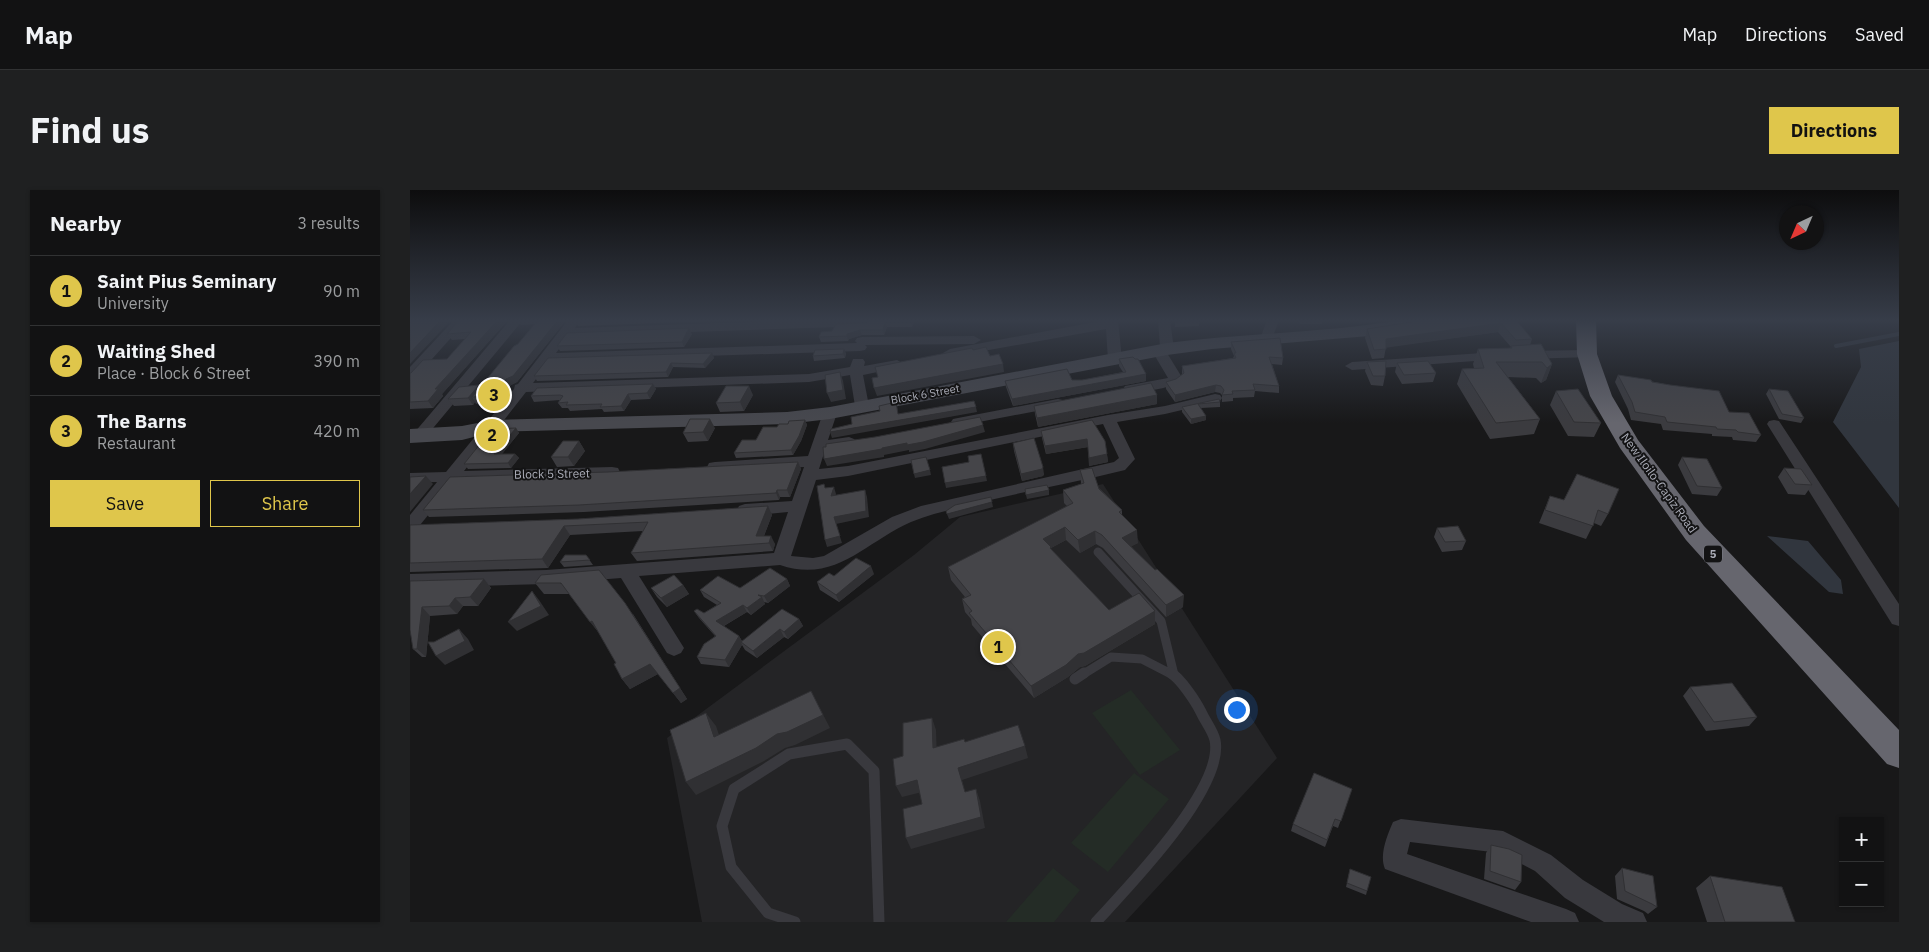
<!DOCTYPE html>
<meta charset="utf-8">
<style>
body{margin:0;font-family:"IBM Plex Sans",sans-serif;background:#1f2021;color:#f1f3f6}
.controls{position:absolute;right:15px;bottom:15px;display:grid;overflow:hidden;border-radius:0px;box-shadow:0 1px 4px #0004}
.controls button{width:45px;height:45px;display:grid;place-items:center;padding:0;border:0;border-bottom:1px solid #313233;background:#121213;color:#f1f3f6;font:25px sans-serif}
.compass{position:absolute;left:1369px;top:15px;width:45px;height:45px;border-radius:50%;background:#121213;box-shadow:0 1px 4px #0004;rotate:224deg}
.you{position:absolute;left:826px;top:519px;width:18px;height:18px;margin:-12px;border:4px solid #fff;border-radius:50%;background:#1a73e8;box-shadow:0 0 0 8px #1a73e833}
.badge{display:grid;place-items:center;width:32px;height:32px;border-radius:50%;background:#dfc64b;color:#111;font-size:16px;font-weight:700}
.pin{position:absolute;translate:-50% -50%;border:2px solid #fff;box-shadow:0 1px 5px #0006}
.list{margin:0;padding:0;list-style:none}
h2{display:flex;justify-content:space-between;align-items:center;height:65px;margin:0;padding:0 20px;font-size:21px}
h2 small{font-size:16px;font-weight:400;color:#9c9ea0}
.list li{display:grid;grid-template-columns:32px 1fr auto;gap:15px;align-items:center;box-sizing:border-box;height:70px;padding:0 20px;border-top:1px solid #313233}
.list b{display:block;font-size:19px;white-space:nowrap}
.list p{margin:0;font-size:16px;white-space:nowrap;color:#9c9ea0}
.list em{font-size:16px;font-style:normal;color:#9c9ea0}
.actions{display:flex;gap:10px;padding:15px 20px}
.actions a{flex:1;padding:11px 0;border:1px solid #dfc64b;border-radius:0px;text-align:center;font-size:18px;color:#dfc64b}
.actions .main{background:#dfc64b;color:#111}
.map{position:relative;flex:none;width:1489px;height:732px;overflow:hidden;border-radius:0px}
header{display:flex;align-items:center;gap:30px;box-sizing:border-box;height:70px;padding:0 25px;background:#121213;border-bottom:1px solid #313233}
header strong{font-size:24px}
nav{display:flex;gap:28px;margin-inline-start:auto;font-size:18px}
.intro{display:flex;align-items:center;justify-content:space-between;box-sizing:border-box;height:120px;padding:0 30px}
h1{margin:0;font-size:35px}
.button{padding:12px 22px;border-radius:0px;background:#dfc64b;color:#111;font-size:18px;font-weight:700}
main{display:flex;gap:30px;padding:0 30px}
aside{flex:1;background:#121213;border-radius:0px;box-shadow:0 1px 4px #0004}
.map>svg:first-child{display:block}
</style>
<header>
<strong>Map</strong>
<nav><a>Map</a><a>Directions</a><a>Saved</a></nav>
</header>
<div class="intro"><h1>Find us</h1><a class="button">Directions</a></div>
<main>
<aside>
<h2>Nearby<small>3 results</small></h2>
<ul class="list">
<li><span class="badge">1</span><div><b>Saint Pius Seminary</b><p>University</p></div><em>90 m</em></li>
<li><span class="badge">2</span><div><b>Waiting Shed</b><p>Place · Block 6 Street</p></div><em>390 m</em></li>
<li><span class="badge">3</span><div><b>The Barns</b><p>Restaurant</p></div><em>420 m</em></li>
</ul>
<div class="actions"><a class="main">Save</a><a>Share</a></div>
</aside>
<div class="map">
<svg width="1489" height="732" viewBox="0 0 1489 732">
<rect width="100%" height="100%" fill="#181819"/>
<!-- built -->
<path fill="#242426" d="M693,294L867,568L715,732H292L257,548L504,365L550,327Z"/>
<!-- green -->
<path fill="#242c26" d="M721,500L770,560L730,585L682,523Z
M724,583L759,609L698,682L661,653Z
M643,678L670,700L644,732H596Z"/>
<!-- water -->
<path fill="#31363e" d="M1489,151V318L1423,232L1451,177L1449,159Z
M1357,346L1398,351L1431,390L1433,404L1419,402Z"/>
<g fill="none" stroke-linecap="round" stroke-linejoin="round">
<!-- stream -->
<path stroke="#31363e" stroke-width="4" d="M1426,156L1489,144"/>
<!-- lane-far1 -->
<path stroke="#39393e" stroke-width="9" d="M688,362L751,431L764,485
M672,485L701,467L732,469L763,485"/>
<!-- lane -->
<path stroke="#39393e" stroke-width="11" d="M665,489L674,483
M385,732L358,723L321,677L312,636L324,599L379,564L437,554L464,581L469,732
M686,732C718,697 815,598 805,550C803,541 795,531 791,522C786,512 771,489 761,483"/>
<!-- street -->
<path fill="#39393e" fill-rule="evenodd" d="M44,130H57L5,188L0,189V177Z
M100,130H113L14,249H4L1,246L4,243Z
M158,130H166L168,133L165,138L394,130H462L463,132L457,136L159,146L146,163L447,153L445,151L447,148L452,147L564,146L571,150L564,154L455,155L457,157L455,160L450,161L140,171L123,193L399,184L440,177L443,169H453L455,172L454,176L487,170L494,174L492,177L453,185L459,216L457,219H447L445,216L440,185L399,192L116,202L54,281L202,277L208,278L210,282L208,286L45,292L6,340L0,342V325L27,292L0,293V283L36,282L104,199L105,195L108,194Z
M696,130H708L712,170L710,173H700L698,170L696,139L540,167L533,163L540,159Z
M748,130H760L764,159L757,163L773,189C764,199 734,201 720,203L715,202L713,199L715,196L758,188L742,161L744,158L750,157Z
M857,130H869L862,149L856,153L850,149Z
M1177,160L1182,161L1184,164L1182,167L1113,169L1106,165L1113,161Z
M1087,162L1092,163L1094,166L1092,169L942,180L935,176L942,172Z
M805,204L810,205L812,208L810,211L755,224L707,232L725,269L715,280C663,293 611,302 559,315C540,320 520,324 501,332C455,352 426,394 370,375L229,386L274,458L271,463L264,466L257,463L211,388L136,394L0,398V384L136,380L364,363L378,322L335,326L329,324L327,320L329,316L335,314L382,311L394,277L305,282L299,281L297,277L299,273L305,272L398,266L413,223L415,220H425L427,223L418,250L439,247L444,249L447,252L444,255L415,260L409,279L438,276L698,225L755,216ZM693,234L709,268L704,272L511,316L482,327L414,366L403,368L381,366L406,290L438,286Z
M648,209L653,210L655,213L653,216L548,236L543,235L541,232L543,229L548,228Z
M1364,230L1369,231L1371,234L1489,414V436L1482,434L1357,234L1359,231Z
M991,629L1093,641L1141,665L1173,690L1212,714L1233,723L1237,732H1194L1155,708L1125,681L1090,663L1000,652L997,664L1156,719L1165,723L1169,732H1121L975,679C969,665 977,646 983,632Z"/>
<!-- secondary -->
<path fill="#47484e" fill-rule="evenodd" d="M991,130H1035L1032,134L1026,135L959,146L802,159L757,165L420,229L377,234L83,242L52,250L0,253V239L52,236L83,230L377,222L420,217L757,153C835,143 914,143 991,130Z"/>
<!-- highway -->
<path fill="#66666e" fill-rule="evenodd" d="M1166,130H1186L1187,164L1202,206L1228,250L1294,336L1489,540V578L1477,574L1276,350L1210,258L1180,206L1167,164Z"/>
</g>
<!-- wall -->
<path fill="#3b3b3f" d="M49,130H98L32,204L33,206L23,218L0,219V183L37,169L55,149L42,150L37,144Z
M108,130H156L107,192L101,195L87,213L66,214L65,212L63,215L44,216L38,209L70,197L125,134L111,135Z
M165,130H324L168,136Z
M505,130L502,137H477L474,145H452L439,149L438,151L411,152L409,147L422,141L426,134Z
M765,130H789V136L765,137Z
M888,130H913L912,134H890Z
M1106,130L1122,149L1120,155L1142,174L1136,190L1131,193L1126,188L1098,187L1130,229L1124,244L1080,249L1047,194L1052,179L1064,178L1063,174L1068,159L1100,158L1101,157L1088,142L976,157L974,168L962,169L955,148L957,139Z
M282,144L274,157L150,161L147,156Z
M821,152L873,168L872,175L862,174L869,196V203L845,201L844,207L823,208V211L812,212V205L810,203L805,202L765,212L756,199V192L766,189L772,185V176L823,168L824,166L821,159Z
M302,163L304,168L295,178L263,177L258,187L127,191L124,186Z
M436,163L435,168L404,171L403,166Z
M709,169L736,191L603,216L596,197L595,191L662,190H672L713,182L709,176Z
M957,172L975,186L973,196L961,195L955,181Z
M987,173L1026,183L1023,192L992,194L985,182Z
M1208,185L1260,195L1319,222L1351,245L1346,252L1323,250L1322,247L1302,246V244L1253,240L1251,234L1221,230L1218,219L1205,192Z
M243,194L246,199L240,209L221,210L214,221L194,222L192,219L160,221L158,218H152L148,213L150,210L124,212L121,206Z
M1359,199L1394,228L1391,233L1369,229L1356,204Z
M1146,201L1191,233L1184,247L1158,246L1140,215Z
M343,205L334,221L310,222L306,213Z
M747,205V214L628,237L625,224L624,216Z
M809,209L810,212V217L791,218L796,230L781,234L772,222V217Z
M395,230L397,235L391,251L383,265L326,268L324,263L367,237Z
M682,230L695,251L698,272L679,276L678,257L636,264L632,248L631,241Z
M106,238L109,243L92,264H105L109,268L101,278L58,279L54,274Z
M305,238L298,251L278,252L273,243Z
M169,251L175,261L164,276L147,277L141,267Z
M603,253L634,284L633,286L612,291L604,261Z
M1272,267L1312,298L1307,306L1282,304L1268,275Z
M388,272L391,279L380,307H370L369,310L174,322L19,327L13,320L198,282Z
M1374,278L1402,295L1395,305L1378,304L1368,287Z
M670,280L712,320V325L728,353L721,356L773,417L756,427L693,358L686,354L670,363L656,350L641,358L642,361L699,420L745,421V434L675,476L670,477L658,487L624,508L562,435L561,429L555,422L552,409L555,407L541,390L538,377L657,316L654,313L653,300L671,294Z
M1167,284L1198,324L1191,336L1184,333L1176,349L1129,333L1140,306L1154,310Z
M358,316L362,325L354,346L365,354L363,361L227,371L221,363L233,341L160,345L138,378L0,382V335L168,329Z
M1027,338L1056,351L1052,360L1032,362L1024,347Z
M176,365L183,375L154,377L150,372Z
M464,384L429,412L410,400L407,392L424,386Z
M131,385L223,424L277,509L271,513L248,484L220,499L212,489L206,473L189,443L159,404H134L125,393Z
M74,389L81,398L68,416H53L47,424L20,426L16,467H12L3,459L0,391Z
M377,389L380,396L358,413L354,412L355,414L341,425L337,422L314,436L329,446L332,451L389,429L393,436L378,449L374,447L347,468L335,460L332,455L319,477L291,474L287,467L305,446L289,428L284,421L294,423L307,415L294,407L290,400L330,398Z
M273,395L279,404L257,417L247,407L241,398Z
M1280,497L1347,527L1339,536L1296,541L1273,506Z
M942,599L928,638L923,636L915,657L881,641L883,634Z
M1081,655L1111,692L1105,700L1074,689L1076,663Z
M1212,678L1247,717L1238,724L1234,721L1207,709L1205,686Z
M940,679L957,701L956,705L936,697Z
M1300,686L1385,732H1297L1286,698Z"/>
<!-- shaded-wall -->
<path fill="#303033" d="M31,130H41L0,174V163Z
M88,130H98L32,204L33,206L23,218L18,211L25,199Z
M148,130H156L107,192L101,195L87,213L82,206L96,189Z
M501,130H505L502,137L501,132Z
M950,130H966V132L949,134Z
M475,132L477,137L474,145L473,140Z
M1091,133L1088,142L974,158L976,149Z
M279,138L282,144L274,157L272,152Z
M450,140L452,145L439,149L438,151L437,146V144Z
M434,159L436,163L435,168L433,164Z
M302,163L304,168L295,178L293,174Z
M261,173L263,177L258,187L256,182Z
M593,174L594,182L467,206L464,198Z
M1142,174L1136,190L1131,193L1137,178Z
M430,182L433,191L436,209L421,212L417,203Z
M736,184V191L603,216L602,209Z
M243,194L246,199L240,209L237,203Z
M69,195L74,202L62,207L65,212L63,215L58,208Z
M806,195L805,202L765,212V205Z
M339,196L343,205L334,221L330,212Z
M218,204L221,210L214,221L211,216Z
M747,205V214L628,237L627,228Z
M566,217L567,222L422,248L420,242Z
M796,226V230L781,234V229Z
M300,229L305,238L298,251L293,242Z
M395,230L397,235L391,251L383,265L381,260Z
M573,235L575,242L515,259L499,262V260L474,265V267L417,276L414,269Z
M106,238L109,243L88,269L84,264Z
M677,249L678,257L636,264L635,256Z
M169,251L175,261L164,276L158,267Z
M105,264L109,268L101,278L98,273Z
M697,264L698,272L679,276V268Z
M388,272L391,279L380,307L377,300Z
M633,277L634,284L633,286L612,291L611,284Z
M520,280L521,285L505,288L504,284Z
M16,286L23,294L0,322V304Z
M576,286L577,291L536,298L535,293Z
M424,297L426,304L424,313L421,306Z
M367,300L370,307L369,310L366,303Z
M455,300L457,307L459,327L426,334L432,353L417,357L415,350L424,327Z
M639,300V305L617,309L616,305Z
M582,312L583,317L539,329L537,324Z
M358,316L362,325L351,353L346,346Z
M154,336L160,345L138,378L132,369Z
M655,337L656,350L641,358L643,370L633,349Z
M727,340L728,353L713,361L712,348Z
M685,341L686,354L670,363L668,350Z
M361,346L365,354L363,361L359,353Z
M461,376L464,384L429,412L426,405Z
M74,389L81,398L68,416L60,407Z
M377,389L380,396L358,413L354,406Z
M273,395L279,404L257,417L251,408Z
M122,401L129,410L139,425L107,441L98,432Z
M774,405L773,417L756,427V415Z
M352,407L355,414L341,425L337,418Z
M45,408L53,416L47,424L39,416Z
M215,413L277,509L271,513L263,503Z
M333,415L337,422L310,438L306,431Z
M12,417L20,426L16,467L7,459Z
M745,421V434L675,476L670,477L658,487L624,508L621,496L668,464Z
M389,429L393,436L378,449L374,442Z
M182,431L189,443L180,432Z
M49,439L58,449L64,460L35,475L26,466Z
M370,439L374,447L347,468L343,461Z
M329,446L333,453L331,452L332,455L319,477L315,470Z
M240,474L248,484L220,499L212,489Z
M401,501L420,538L385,555L375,558L354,571L286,605L276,592Z
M296,523L306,536L314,560L304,547Z
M522,528L526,540L527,570L523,558Z
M615,556L618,568L552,590L558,614L555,602L548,578Z
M507,590L512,602L492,607L486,596Z
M566,599L570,611L575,638L501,659L496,648Z"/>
<!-- building -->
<path fill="#454549" stroke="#303033" d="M0,130H31L0,163Z
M49,130H88L25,199H28L18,211L0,212V183H1L13,170L37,169L61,142L37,144Z
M128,130H148L103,186L96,189L82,206L62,207L104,156L108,154Z
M459,130H501V132H475L473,140H450L437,144V146L409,147L411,142L422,141L426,134L456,133Z
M1014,130H1106L1122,149L1106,150L1091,133L976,149V159L964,160L957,139Z
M279,138L272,152L147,156L157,143Z
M870,148L873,168L859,167L869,196L843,194L845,200L822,201L823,204L812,205L814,200L811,196L806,195L765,205L756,192L766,189L774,183L772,176L826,168L824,163H826L821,152Z
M1131,154L1142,174L1137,178L1132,172H1086L1130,229L1086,233L1052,179L1074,178L1068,159L1102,158L1101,156Z
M576,157L580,166L589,164L593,174L464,198L462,188L468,187L465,177L562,158L563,160Z
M434,159L433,164L403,166L405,160Z
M302,163L293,174L261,173L256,182L124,186L138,168Z
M723,167L725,169H728L736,184L602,209L595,191L657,179L662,190H672L716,182L709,169Z
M976,171L975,186H963L957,172Z
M1018,171L1026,183L994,185L987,173Z
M430,182L433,200L417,203L415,185Z
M1208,185L1241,190L1242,192L1260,195L1309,201L1319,222L1339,223L1351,245L1328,242L1326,240L1307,239L1306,237L1257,232L1255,227L1225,222L1222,212Z
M741,193L747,205L627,228L624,216Z
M243,194L237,203L218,204L211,216L190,217L192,214L156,215L158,212L148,213L153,206L150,205L121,206L127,198Z
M69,195L58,208L38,209L49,197Z
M316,196H339L330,212L306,213Z
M1168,199L1191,233L1164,232L1146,201Z
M1359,199L1378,201L1394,228L1372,224Z
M809,209L810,212L788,214L796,226L781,229L772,217Z
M564,211L566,217L420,242L421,239L442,234L441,227L470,221L469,216L486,212L488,224Z
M570,227L573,235L513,252L497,255V253L472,258V259L414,269L413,257H416V254L465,247Z
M280,229H300L293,242L273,243Z
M395,230L389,246L381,260L324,263L332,250H346L353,237H367L369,234H378L379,231Z
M682,230L695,251L697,264L679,268L677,249L635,256L631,241Z
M106,238L84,264H105L98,273L54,274L82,239Z
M624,248L633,277L632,279L611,284L603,253Z
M153,251H169L158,267H141Z
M571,264L576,286L535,293L532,277L559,272L558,266Z
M516,267L520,280L504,284L501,270Z
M1272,267L1297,269L1312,298L1287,296Z
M388,272L377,300H367L366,303L169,315L13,320L40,287L198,282Z
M682,278L689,299L712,320L709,322L727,340L712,348L745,380L747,379L774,405L756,415L692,345L685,341L668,350L655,337L633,349L641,357L640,358L699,420L729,403L745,421L674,463L668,464L656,475L621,496L559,423L562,421L552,409L561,405L538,377L663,313L653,300L674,293L670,280Z
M1374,278L1391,279L1402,295L1385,294Z
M1167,284L1209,299L1198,324L1188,320L1183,336L1135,320L1140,306L1154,310Z
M16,286L0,304V287Z
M414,294L415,298L424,297L421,306L455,300L456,321L424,327L430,346L415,350L407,296Z
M637,295L639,300L616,305L615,299Z
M581,307L582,312L537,324L536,321L545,315Z
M358,316L346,346H361L359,353L221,363L238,332L154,336L132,369L0,373V335L168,329Z
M1048,336L1056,351L1035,352L1027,338Z
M155,365H176L180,370L150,372Z
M446,368L461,376L426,405L407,392L419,383L424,386Z
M360,378L377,389L354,406L348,405L352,407L337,418L333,415L306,431L329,446L315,470L287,467L294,454L306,446L284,421L287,419L294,423L311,413L290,400L308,386L330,398Z
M189,380L215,413L270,498L263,503L240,474L212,489L204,474L206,473L182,431L180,432L151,393H125L131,385Z
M264,385L273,395L251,408L241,398Z
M74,389L60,407L45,408L39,416L12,417L7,459H3L0,440V391Z
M122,401L131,416L98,432Z
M372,419L389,429L374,442L370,439L343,461L331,452Z
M49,439L55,451L26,466L18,452H24Z
M1322,493L1347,527L1304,532L1280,497Z
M401,501L413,525L377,542L367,544L346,558L276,592L260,540L296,523L304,547Z
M522,528L523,558L554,549L555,552L608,535L615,556L548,578L555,602L566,599L571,627L496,648L493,619L512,614L507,590L486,596L483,569L493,566V533Z
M904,583L942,599L931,631L925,629L917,650L883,634Z
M1081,655L1099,659L1112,665L1111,692L1080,681Z
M1212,678L1243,686L1247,717L1242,714L1215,701Z
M940,679L961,687L957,701L937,693Z
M1300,686L1372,697L1385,732H1315Z"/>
<!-- sky -->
<linearGradient id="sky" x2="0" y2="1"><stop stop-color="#0d0d0e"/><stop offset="0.56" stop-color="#373d49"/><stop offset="1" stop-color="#373d49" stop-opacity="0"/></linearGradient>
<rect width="1489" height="233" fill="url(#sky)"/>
<g text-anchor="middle" stroke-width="4" stroke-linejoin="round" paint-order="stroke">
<!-- far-street labels -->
<g font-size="11" fill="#abadb8" stroke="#131314">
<text transform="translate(515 204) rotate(-10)" y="4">Block 6 Street</text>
</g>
<!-- shield labels -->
<rect fill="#131314" stroke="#7d7f87" stroke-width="1" x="1294" y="355.5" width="18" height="17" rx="4"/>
<g font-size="11" font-weight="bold" fill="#abadb8">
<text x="1303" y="368">5</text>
</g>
<!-- street labels -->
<g font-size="12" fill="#abadb8" stroke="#131314">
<text transform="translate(142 284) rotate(-1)" y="4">Block 5 Street</text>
<text transform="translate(1249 293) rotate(54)" y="4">New Iloilo-Capiz Road</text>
</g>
</g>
</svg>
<div class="controls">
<button>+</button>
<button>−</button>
</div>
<svg class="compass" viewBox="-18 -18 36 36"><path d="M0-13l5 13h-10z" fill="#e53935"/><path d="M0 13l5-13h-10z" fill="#9c9ea0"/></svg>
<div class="you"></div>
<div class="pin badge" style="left:588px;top:457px">1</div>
<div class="pin badge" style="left:82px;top:245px">2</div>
<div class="pin badge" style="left:84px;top:205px">3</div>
</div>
</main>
